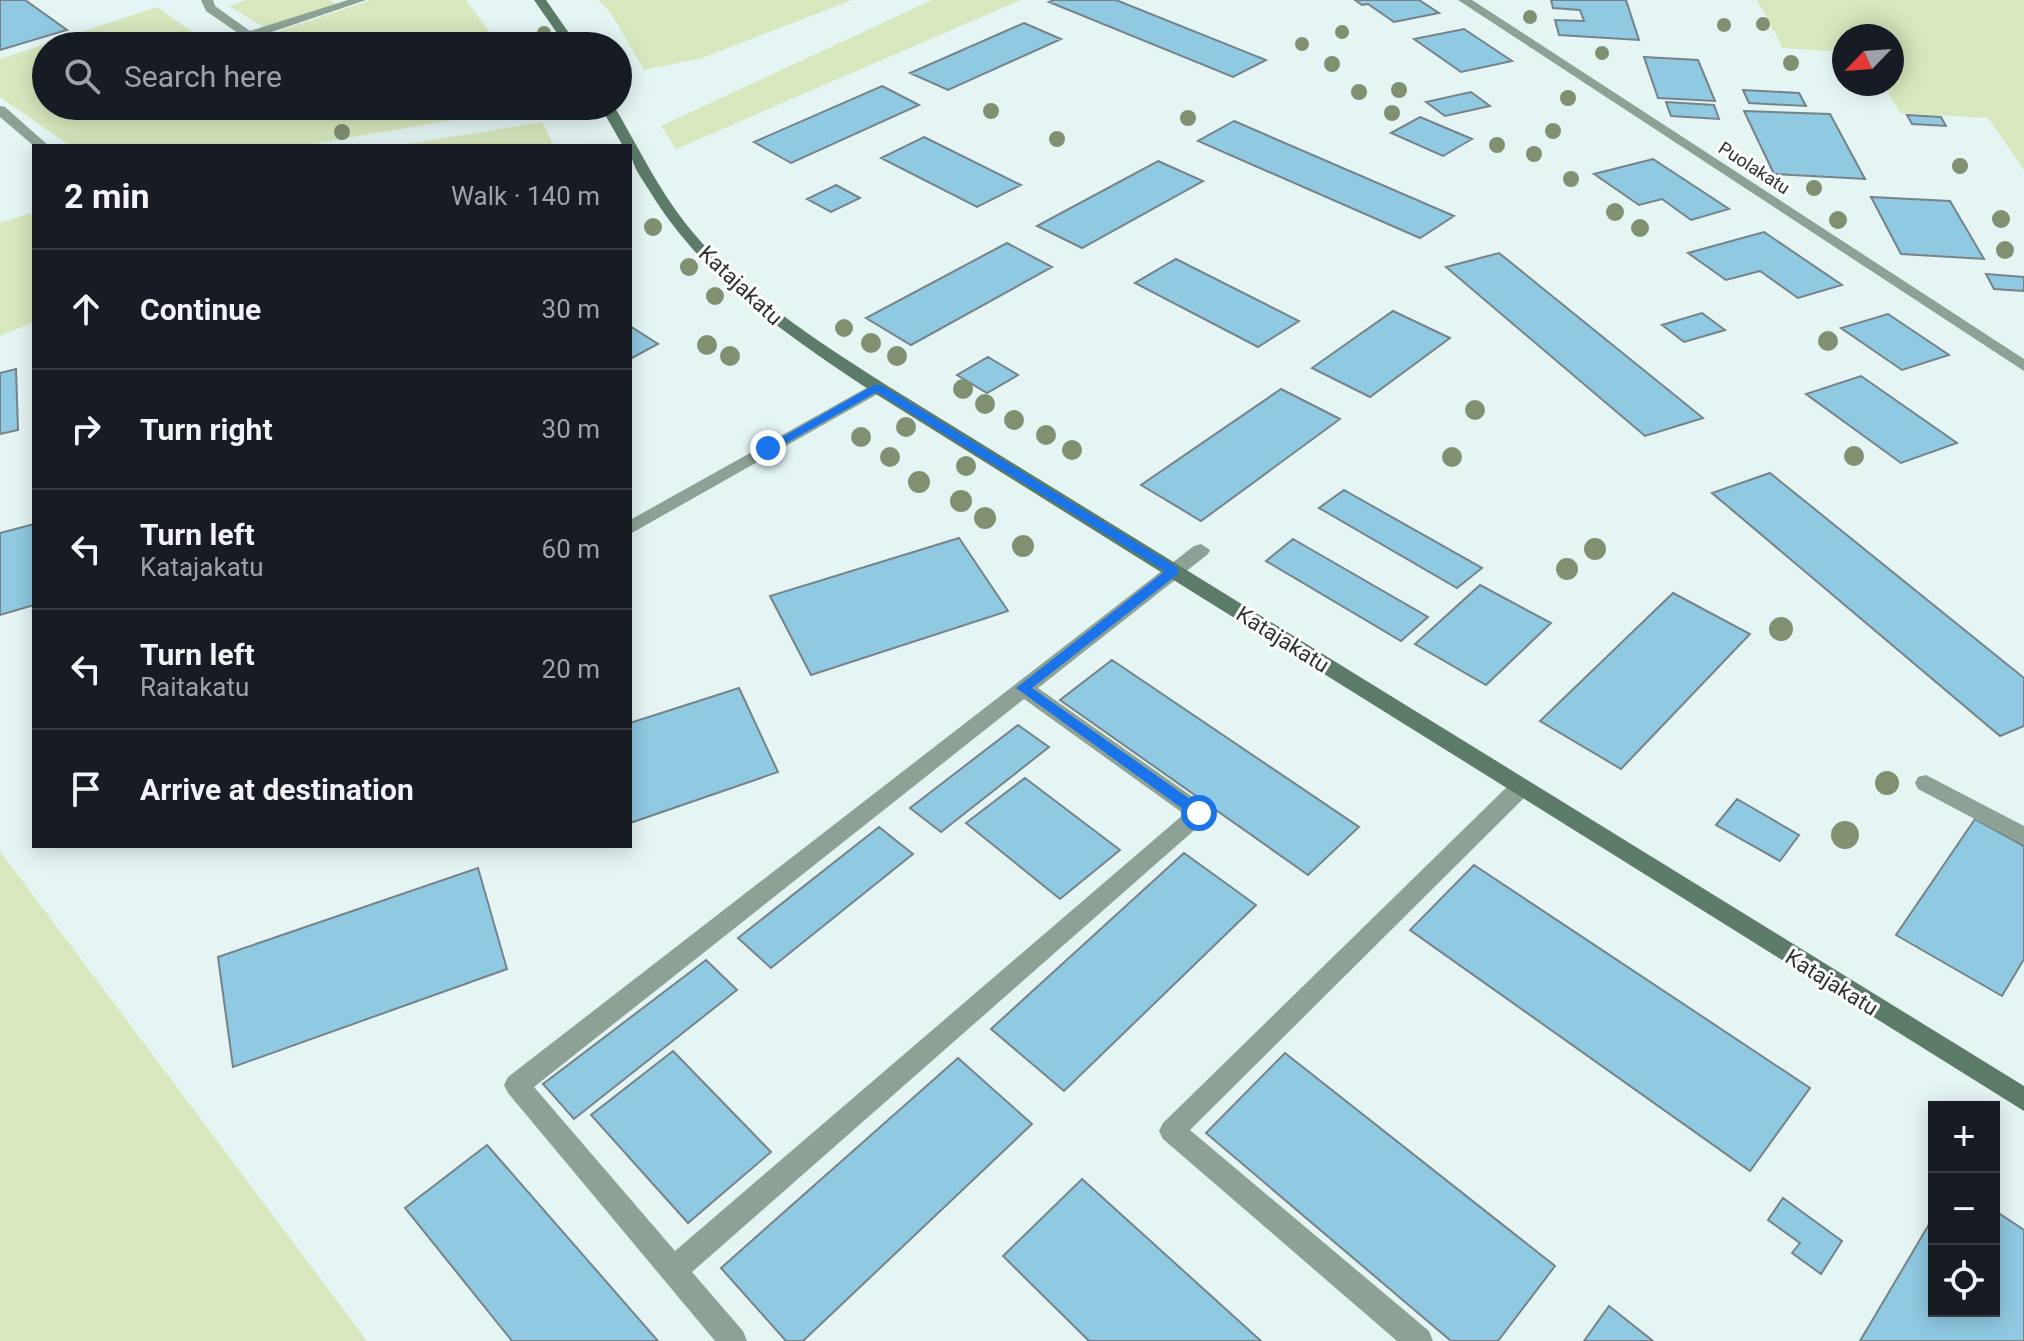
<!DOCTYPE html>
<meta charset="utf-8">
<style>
body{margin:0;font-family:Roboto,sans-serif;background:#20242c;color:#f1f3f6}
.controls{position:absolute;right:24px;bottom:24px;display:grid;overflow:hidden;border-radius:0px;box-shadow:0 4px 20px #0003}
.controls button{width:72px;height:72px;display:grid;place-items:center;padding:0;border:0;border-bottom:2px solid #363941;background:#171b24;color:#f1f3f6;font:40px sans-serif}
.compass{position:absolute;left:1832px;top:24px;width:72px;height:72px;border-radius:50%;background:#171b24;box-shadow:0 4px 20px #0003;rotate:245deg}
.stop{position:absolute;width:24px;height:24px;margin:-18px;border:6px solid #1a73e8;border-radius:50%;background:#fff}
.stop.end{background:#1a73e8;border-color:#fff;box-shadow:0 2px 8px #0008}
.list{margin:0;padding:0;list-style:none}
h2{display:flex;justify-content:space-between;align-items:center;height:104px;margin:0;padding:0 32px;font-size:34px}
h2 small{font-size:26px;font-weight:400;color:#9ea1a6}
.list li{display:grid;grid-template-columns:52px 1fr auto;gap:24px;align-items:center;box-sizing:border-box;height:120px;padding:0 32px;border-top:2px solid #363941}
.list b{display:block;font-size:30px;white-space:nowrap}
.list p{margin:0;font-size:26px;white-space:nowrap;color:#9ea1a6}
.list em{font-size:26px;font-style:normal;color:#9ea1a6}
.icon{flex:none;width:44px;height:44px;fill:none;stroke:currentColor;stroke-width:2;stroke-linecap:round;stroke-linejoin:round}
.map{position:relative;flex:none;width:2024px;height:1341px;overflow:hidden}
.search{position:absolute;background:#171b24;box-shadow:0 4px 20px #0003;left:32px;top:32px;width:600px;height:88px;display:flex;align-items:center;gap:20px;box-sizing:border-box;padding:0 28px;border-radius:44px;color:#9ea1a6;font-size:30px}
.panel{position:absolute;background:#171b24;box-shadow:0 4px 20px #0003;left:32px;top:144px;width:600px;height:704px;border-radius:0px}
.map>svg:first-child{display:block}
</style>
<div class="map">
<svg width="2024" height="1341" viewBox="0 0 2024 1341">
<rect width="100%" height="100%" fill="#e5f5f4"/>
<!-- green -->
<path fill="#d8e7be" d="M246,0H329L336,4L265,28L229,6Z
M372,0H466L500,46H234Z
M599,0H852L702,58L644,70L612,15Z
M932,0H1021L676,149L661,126Z
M1757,0H2024V170L1988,118L1900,113L1883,84H1892V36H1844V52L1783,48Z
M157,7L212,46H46V106H497L499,112L300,146H70L0,97V59Z
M542,122L554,146H395Z
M31,213L34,220V322L0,336V223Z
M0,851L367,1341H0Z"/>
<!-- building -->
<path fill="#8fc9e2" stroke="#768389" stroke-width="2" d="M0,0H25L67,30L0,50Z
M1054,0H1116L1266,60L1233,77L1049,2Z
M1355,0H1419L1439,13L1394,22L1368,4L1362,5Z
M1551,0H1626L1639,40L1559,35L1555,20L1584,21L1580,10L1553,8Z
M1024,23L1061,39L948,90L910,73Z
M1464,29L1512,61L1461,72L1414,39Z
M1644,57L1698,60L1715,101L1658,98Z
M882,86L919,105L791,163L754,142Z
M1743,90L1799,93L1806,106L1749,103Z
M1471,92L1490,106L1445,116L1426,102Z
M1666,102L1714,105L1719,119L1671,116Z
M1744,111L1830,114L1865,179L1774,174Z
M1907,115L1941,117L1946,126L1912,124Z
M1420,117L1472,139L1443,156L1391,133Z
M1234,121L1454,216L1420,238L1198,141Z
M924,137L1021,185L977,207L881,158Z
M1653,159L1729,209L1691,220L1662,199L1639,205L1594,174Z
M1158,161L1203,181L1082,248L1037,226Z
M836,185L860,198L831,212L807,199Z
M1871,197L1950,201L1984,259L1901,254Z
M1764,232L1842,285L1798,298L1760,271L1726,280L1688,253Z
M1007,243L1052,267L911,345L866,318Z
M1499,253L1703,418L1645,436L1446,267Z
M1176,259L1299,321L1258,347L1135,283Z
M1986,274L2024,277V291L1994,289Z
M1393,311L1450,338L1370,397L1312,368Z
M1702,313L1725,330L1684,342L1662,325Z
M1888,314L1949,355L1902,370L1841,328Z
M630,326L658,344L630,359Z
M988,357L1018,375L987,393L957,375Z
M16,369L18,430L0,434V373Z
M1861,376L1957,443L1901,463L1806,394Z
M1281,389L1340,419L1201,521L1141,485Z
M1770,473L2024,678V726L2000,736L1712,493Z
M1344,490L1482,568L1457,588L1319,508Z
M34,524V605L0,615V533Z
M959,538L1008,611L811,675L770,596Z
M1293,539L1428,617L1401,641L1266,561Z
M1480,585L1551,623L1486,685L1415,644Z
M1673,593L1750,634L1621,769L1540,721Z
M1112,660L1359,827L1308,875L1060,700Z
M739,688L778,772L630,823V723Z
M1018,725L1049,747L941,832L910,808Z
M1025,778L1120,850L1060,899L966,823Z
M1737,799L1799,835L1780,861L1716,825Z
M1975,819L2024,846V959L2002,996L1896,935Z
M879,827L913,854L771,968L738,938Z
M1184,853L1256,905L1064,1091L991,1029Z
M1474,865L1810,1088L1750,1171L1410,930Z
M478,868L507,969L233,1067L218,957Z
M706,960L737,990L574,1119L543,1084Z
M673,1051L771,1152L688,1223L591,1115Z
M1285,1053L1555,1266L1498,1341H1451L1206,1133Z
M958,1058L1032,1124L803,1341H786L721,1268Z
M487,1145L658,1341H512L405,1208Z
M1082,1179L1261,1341H1089L1003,1256Z
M1783,1198L1842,1241L1821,1274L1792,1253L1800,1243L1768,1220Z
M1994,1210L2024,1230V1341H1860L1934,1216V1311H1994Z
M1609,1306L1653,1341H1584Z"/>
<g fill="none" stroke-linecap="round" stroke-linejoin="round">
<!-- lane -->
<path fill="#8da295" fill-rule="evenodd" d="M201,0H213L215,6L250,31L348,0H366L248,40L206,11Z
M0,106L5,107L49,146H34L0,117Z
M1201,544L1210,550L1208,554L1038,688L1207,807L1210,813L1207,819L692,1272L743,1331L747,1341H715L508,1093L504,1085L508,1077L1194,546ZM1024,699L1184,814L675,1251L534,1087Z
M1926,775L2024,826V845L1918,789L1915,783L1918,777Z
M1521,779L1529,781L1532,787L1529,793L1190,1130L1429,1331L1433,1341H1397L1163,1139L1159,1131L1163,1123L1513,781Z"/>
<!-- street -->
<path fill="#8da295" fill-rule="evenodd" d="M1458,0H1472L2024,359V371Z
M877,382L883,383L885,387L883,391L630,534V520Z"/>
<!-- secondary -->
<path fill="#5c7c69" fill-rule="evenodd" d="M534,0H546L578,46H566Z
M600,106H614C640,150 662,197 696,236C748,297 816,340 883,383L2024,1086V1111L871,391C787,335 702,278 649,190C640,176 630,163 630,146H623Z"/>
</g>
<!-- trees -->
<g fill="#819071">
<circle cx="1530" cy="17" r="7"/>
<circle cx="1763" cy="24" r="7"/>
<circle cx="1724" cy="25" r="7"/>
<circle cx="1342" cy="32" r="7"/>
<circle cx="544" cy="33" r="7"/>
<circle cx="1302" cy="44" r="7"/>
<circle cx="1602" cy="53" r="7"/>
<circle cx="1791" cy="63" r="8"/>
<circle cx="1332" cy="64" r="8"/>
<circle cx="1399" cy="90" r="8"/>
<circle cx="1359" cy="92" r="8"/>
<circle cx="1568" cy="98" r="8"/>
<circle cx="991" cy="111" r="8"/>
<circle cx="1392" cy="113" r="8"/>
<circle cx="1188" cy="118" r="8"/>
<circle cx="1553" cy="131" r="8"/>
<circle cx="342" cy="132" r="8"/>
<circle cx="1057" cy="139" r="8"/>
<circle cx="1497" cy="145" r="8"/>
<circle cx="1534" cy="154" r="8"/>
<circle cx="1960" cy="166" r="8"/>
<circle cx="1571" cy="179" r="8"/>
<circle cx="1814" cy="188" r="8"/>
<circle cx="1615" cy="212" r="9"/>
<circle cx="2001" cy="219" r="9"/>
<circle cx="1838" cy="220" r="9"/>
<circle cx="653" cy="227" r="9"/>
<circle cx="1640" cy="228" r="9"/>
<circle cx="2005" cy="250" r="9"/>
<circle cx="689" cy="267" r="9"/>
<circle cx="715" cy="296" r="9"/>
<circle cx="844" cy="328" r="9"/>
<circle cx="1828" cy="341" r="10"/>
<circle cx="871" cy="343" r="10"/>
<circle cx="707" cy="345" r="10"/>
<circle cx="730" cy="356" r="10"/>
<circle cx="897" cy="356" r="10"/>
<circle cx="963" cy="389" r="10"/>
<circle cx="985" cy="404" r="10"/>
<circle cx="1475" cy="410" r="10"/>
<circle cx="1014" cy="420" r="10"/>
<circle cx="906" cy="427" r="10"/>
<circle cx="1046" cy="435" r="10"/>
<circle cx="861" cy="437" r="10"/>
<circle cx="1072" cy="450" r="10"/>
<circle cx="1854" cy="456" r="10"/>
<circle cx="890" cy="457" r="10"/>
<circle cx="1452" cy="457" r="10"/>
<circle cx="966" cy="466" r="10"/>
<circle cx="919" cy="482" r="11"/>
<circle cx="961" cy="501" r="11"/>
<circle cx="985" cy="518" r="11"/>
<circle cx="1023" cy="546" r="11"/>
<circle cx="1595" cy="549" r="11"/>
<circle cx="1567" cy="569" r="11"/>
<circle cx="1781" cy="629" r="12"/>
<circle cx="1887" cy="783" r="12"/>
<circle cx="1845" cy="835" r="14"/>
</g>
<!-- route -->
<path fill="#1a73e8" d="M874,385H881L1178,568V574L1032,688L1204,809V817H1194L1016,688L1165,571L877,392L772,451L763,448Z"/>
<g text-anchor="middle" stroke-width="6" stroke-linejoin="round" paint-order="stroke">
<!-- far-street labels -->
<g font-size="18" fill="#2c3332" stroke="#fefefe">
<text transform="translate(1754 168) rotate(33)" y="6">Puolakatu</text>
</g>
<!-- street labels -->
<g font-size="22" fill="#2c3332" stroke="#fefefe">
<text transform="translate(741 285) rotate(43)" y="8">Katajakatu</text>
<text transform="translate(1283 639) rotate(32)" y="8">Katajakatu</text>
<text transform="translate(1832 982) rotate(32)" y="8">Katajakatu</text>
</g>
</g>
</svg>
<div class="controls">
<button>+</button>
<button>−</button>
<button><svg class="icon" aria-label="locate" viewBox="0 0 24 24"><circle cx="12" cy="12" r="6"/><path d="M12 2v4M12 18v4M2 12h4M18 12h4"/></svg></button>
</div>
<svg class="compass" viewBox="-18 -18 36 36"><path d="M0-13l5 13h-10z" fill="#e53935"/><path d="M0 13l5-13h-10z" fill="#9ea1a6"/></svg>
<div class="stop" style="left:1199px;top:813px"></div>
<div class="stop end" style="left:768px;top:448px"></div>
<div class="search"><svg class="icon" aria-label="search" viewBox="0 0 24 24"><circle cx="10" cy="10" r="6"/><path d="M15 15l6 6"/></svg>Search here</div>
<section class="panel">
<h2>2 min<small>Walk · 140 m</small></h2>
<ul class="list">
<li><svg class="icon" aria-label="ahead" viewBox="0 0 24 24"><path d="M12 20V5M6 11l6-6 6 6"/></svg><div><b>Continue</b></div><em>30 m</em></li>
<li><svg class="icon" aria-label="right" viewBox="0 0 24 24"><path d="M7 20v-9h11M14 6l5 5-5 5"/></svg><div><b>Turn right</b></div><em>30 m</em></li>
<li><svg class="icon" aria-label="left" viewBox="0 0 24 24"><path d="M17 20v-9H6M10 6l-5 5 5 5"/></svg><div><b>Turn left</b><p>Katajakatu</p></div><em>60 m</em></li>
<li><svg class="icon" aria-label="left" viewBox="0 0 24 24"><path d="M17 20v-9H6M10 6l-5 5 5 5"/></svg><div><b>Turn left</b><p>Raitakatu</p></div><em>20 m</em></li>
<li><svg class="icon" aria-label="arrive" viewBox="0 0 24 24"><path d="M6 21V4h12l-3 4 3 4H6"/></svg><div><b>Arrive at destination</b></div></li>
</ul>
</section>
</div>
